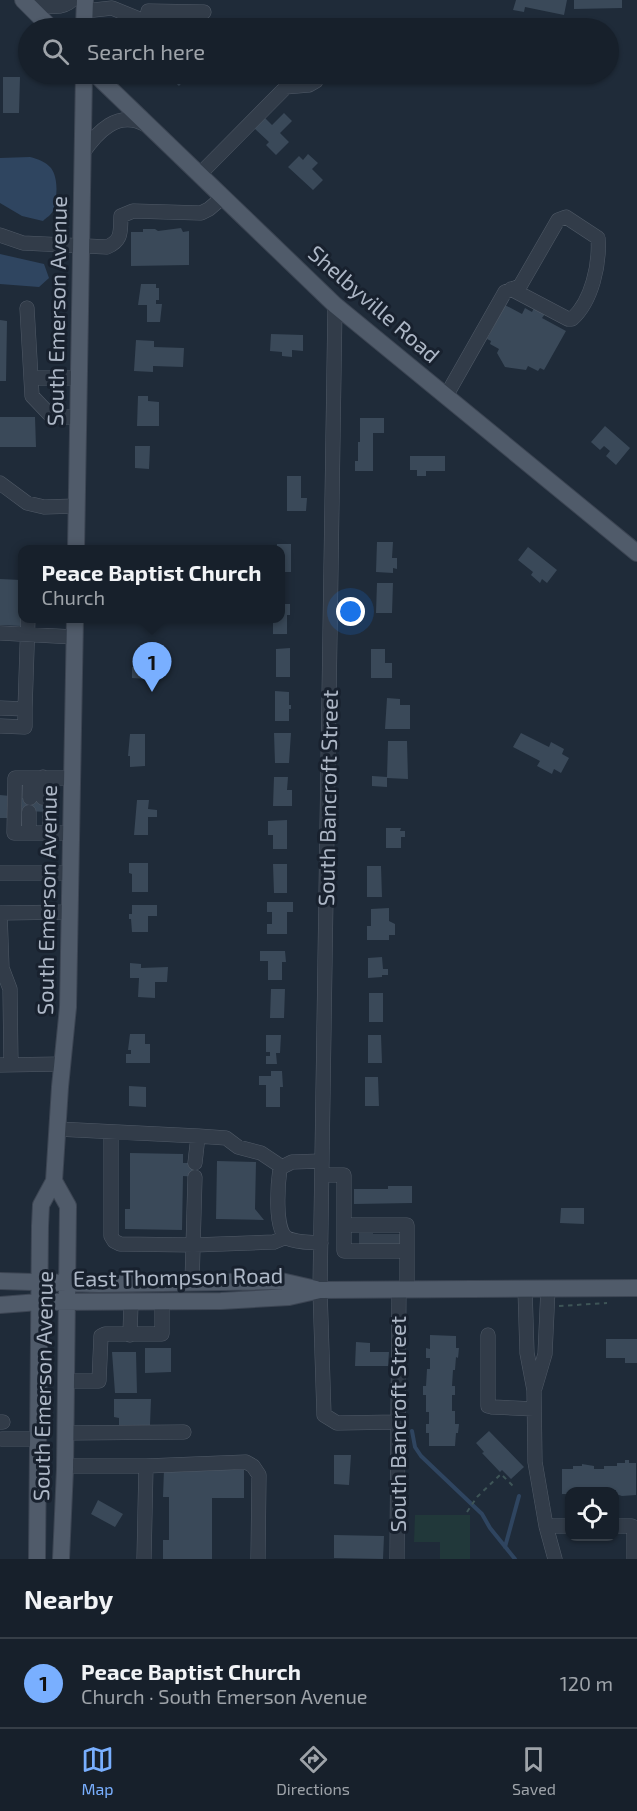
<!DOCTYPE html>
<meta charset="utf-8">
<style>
body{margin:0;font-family:"Exo 2",sans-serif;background:#202833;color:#f1f3f6}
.controls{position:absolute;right:18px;bottom:18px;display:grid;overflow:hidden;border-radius:12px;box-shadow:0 2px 4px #0004}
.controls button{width:54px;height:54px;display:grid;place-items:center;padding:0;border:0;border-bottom:2px solid #363e47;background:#17202b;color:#f1f3f6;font:30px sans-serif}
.you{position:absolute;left:351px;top:612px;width:21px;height:21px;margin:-15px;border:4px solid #fff;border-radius:50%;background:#1a73e8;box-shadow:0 0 0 9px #1a73e833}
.badge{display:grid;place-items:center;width:39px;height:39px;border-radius:50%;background:#79afff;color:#111;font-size:20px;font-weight:700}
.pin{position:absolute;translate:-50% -50px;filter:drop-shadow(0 2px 3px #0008)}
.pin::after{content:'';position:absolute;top:32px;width:21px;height:18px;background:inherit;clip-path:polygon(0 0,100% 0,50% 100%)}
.popup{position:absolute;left:18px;top:545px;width:267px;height:78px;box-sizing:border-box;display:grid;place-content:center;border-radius:12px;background:#17202b;filter:drop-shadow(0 2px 4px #0005);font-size:20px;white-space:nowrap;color:#9ea3a9}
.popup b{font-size:22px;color:#f1f3f6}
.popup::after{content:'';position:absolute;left:50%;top:100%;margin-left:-12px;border:12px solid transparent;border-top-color:#17202b}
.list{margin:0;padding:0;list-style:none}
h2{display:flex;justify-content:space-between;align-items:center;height:78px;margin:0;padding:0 24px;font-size:26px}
h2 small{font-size:20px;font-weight:400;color:#9ea3a9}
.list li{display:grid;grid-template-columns:39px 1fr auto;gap:18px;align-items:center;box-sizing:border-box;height:90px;padding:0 24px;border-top:2px solid #363e47}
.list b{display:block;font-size:22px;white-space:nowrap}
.list p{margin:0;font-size:20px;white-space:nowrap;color:#9ea3a9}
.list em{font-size:20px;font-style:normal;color:#9ea3a9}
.icon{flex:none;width:33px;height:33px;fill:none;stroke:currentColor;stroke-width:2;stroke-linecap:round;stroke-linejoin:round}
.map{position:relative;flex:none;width:637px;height:1559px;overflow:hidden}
.search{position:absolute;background:#17202b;box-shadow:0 2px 4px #0004;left:18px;right:18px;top:18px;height:66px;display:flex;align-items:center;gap:15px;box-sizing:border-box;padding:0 21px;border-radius:33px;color:#9ea3a9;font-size:22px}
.sheet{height:168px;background:#17202b}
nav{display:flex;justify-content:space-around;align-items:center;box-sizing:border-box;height:84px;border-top:2px solid #363e47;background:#17202b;font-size:16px;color:#9ea3a9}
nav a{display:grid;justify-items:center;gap:3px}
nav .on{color:#79afff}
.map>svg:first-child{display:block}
</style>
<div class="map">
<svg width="637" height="1559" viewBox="0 0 637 1559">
<rect width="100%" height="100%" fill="#1f2b39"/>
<!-- green -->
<path fill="#21383a" d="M415,1515H470V1559H440V1542H414Z"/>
<!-- water -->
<path fill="#2f4560" d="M30,157C38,159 46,162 51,168C59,179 57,199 53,211C51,215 46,218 43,221L22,216L0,203V158Z
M0,254L44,264L49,278L39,287L0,284Z"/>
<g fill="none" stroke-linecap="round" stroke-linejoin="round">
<!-- stream -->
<path stroke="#2f4560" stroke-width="4" d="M412,1431L415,1447L421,1456L482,1514L490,1528L515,1559
M505,1547L519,1496"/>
</g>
<!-- building -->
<path fill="#3a4959" d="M516,0H567L564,15L525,7L524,12L513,10Z
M574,0H622V8L574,9Z
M166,74H188L189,75L179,86Z
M3,77H20L19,113H3Z
M284,113L292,121L280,133L289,142L276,155L266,145L269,142L254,128L264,117L272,125Z
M308,154L318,163L312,169L323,180L313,190L288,167L299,156L303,160Z
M181,228L183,232L189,231V265L131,266V232H143V229H155L158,231Z
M141,284H156V288H159V300H156V304H162L160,322H147V305H138Z
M505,305L522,314L525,308L532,312L534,308L545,314L542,318L566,331L544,370L540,368L538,371L528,366L526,370L505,367L497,353L499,349L490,344L491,341L487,339Z
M0,320L7,321L6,381H0Z
M271,334L303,335V351L292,350V357L282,356V352L270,351Z
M136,340L154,341V347L184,348L183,367L153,366V372L134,371Z
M138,396H148V401L159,402V426H137Z
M0,417H35L36,447H0Z
M360,418H384V433H373V471H355V461H358V442H360Z
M605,426L630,448L616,465L606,456L610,451L604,446L600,450L591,442Z
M135,446H150L149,469L135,468Z
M410,456H445V471H426V476H417V470H410Z
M287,476H301V498H307L306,511H287Z
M377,542H393L392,558H397V569L393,568V573L376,572Z
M277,544H291V572H281V550H277Z
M528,547L557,570L547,583L542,579L540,583L531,575L533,572L518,560Z
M0,579L21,580V626L0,625Z
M377,583H393L392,613H376Z
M281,604H290V615H287V634H273V618H281Z
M290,648V677H276V649Z
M371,649H385V663H392V678H371Z
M143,653H160L159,675L148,674V679L132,678V667H141L143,665Z
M275,691L289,692V705H291V709H289V721H275Z
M387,698L400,699V705H410V729H385Z
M274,733H291L289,763H275Z
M521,733L549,747L551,742L564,749L562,754L569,758L561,773L554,769L552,774L537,766L540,761L513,747Z
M130,734H145V766L130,767V756H128Z
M388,741H407L408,779L387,778V787L372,786V776L387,777Z
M274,777H288L287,790H292V806H273Z
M0,795L10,796V818H0Z
M18,798H53V812L18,811Z
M137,800H149L148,809L157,810V817H148V835H134Z
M287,820V849H273V835H268V821Z
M386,828H401L400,831H405V837H401V848H386Z
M129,863H148V892H132V874L129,873Z
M273,864H287V893H274Z
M367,866H381L382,897H367Z
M267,902H293V912H287V934H267V924H272V912H267Z
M132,905H157V916H148V932H132L131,919H129V914H132Z
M389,908V921L395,924V935H389V940H367V926H371V909Z
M260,951H285L286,962H282V980H268V961H260Z
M382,957L383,969H388V975H382V977L368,978V958Z
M130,963L141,964V968L168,967L167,982H155V998L138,997L139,978H130Z
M271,989H285L284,1018H270Z
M369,993H383V1022H369Z
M130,1034H145V1044H150V1063H126V1054H131V1050H128Z
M266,1035H281L280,1053H276L277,1064H266V1056H270V1052H266Z
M368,1035H381L382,1063H368Z
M271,1071H282L283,1087H280V1107H266V1085H259V1076H271Z
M365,1077H378L379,1106H365Z
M129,1086L146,1087V1107L129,1106Z
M130,1153L183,1154V1163H198V1177L183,1176L182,1230L125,1229V1209H130Z
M217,1161L256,1162L255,1209L264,1220L216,1219Z
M388,1186H412V1203L354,1204V1189H388Z
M561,1208H584V1224L560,1223Z
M430,1335L456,1336V1348H459L458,1358L456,1357L455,1370H453L452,1386H455V1395H452V1411H455V1424H459L458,1433H456L455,1446H429V1433H426V1424H429V1412H426V1395H423V1386H426L427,1369H430V1358H426V1348L430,1349Z
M606,1339H637V1363H625V1358H606Z
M356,1342L370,1343V1352H389L388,1366H355Z
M145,1348H171V1372L145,1373Z
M112,1352H136L137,1393H115Z
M114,1399H151L150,1425H119V1418L114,1417Z
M489,1431L524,1467L511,1479L502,1470L500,1472L482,1453L484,1452L476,1443Z
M334,1455H351L349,1485L334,1484Z
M625,1460H629V1463H636V1495L622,1496L616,1494V1490H606L570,1492V1494H562V1469H573V1466H582V1464L594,1466V1469H604V1466H617V1463H625Z
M164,1469L244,1470V1498H212V1559H163V1540H169V1497H163Z
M98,1500L123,1514L115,1527L91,1514Z
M334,1535L384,1536L383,1559L334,1558Z"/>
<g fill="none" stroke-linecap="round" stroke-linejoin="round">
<!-- minor-tunnel -->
<path stroke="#34404e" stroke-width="14" stroke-dasharray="14 7" stroke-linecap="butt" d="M50,812L51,798
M366,1233V1246
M380,1234V1246
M393,1246V1234"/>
<defs>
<path id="minor" d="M28,0C41,6 61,11 72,0
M85,11L112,8L144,21L148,18V11L204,12
M285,87L309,85L316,81L318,74
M82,154C97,132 118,109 146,125
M200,174L299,74
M0,235L23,243L107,247C123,240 120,231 121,216L133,211L201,213L209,209L223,197
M335,305L320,1290L324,1415L337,1423L398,1422
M27,308L31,378
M446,396L505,292C510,290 515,288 520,286L558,220L566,217L598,238C600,264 592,301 572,319H568L511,289
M78,417H52L32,396L31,378H79
M0,483L27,503L44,507L76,506
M0,633L74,637
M0,708L25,709L28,618
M0,726L25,727V709
M43,777V798
M30,798V778
M29,833V812
M50,833V812
M71,833H14L15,778H72
M0,873H70
M0,1065L62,1064
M11,1065L10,989L2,968L0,913L70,912
M57,1129L198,1136L195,1163
M111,1132V1236L114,1241L120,1244L194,1245L274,1242L286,1237
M198,1136L226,1138L238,1147L261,1153L282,1167
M322,1175H344V1251H407V1290
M344,1225H407V1251
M321,1243C310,1242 297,1243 287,1238C274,1230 278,1183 280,1168L292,1162L322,1161
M192,1283L195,1177
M525,1289L527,1353L534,1390L535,1462L546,1526L555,1559
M130,1335L131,1302
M488,1335V1406L492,1407L534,1409
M65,1381H99L101,1336L105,1334H162V1302
M535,1388L545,1354L548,1289
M0,1422H3
M65,1433L184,1432
M2,1439H37
M65,1466H146L144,1559
M146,1466L246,1462L253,1466L259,1475L258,1559
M546,1526H570
M614,1526H632L634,1528V1559
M397,1559L399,1290"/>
<path id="major" d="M23,0L51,28
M84,28L85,0
M95,74L335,305L637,553
M76,550L84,74
M54,1181L68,1206L65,1469L61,1559
M0,1281L99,1284L281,1281L316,1289
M0,1305L39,1302L221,1301L289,1297L320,1290L637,1288
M37,1559L40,1226L41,1205L54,1181L60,1087L68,1007L75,618"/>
</defs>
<!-- minor casing -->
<use href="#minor" stroke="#505a67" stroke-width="15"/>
<!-- major casing -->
<use href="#major" stroke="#3c4553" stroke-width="18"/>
<!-- path -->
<path stroke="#3e5557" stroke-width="2" stroke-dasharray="4.5 4.5" stroke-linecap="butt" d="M559,1306L607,1303
M467,1512L477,1497L501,1474L513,1486"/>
<!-- minor -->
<use href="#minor" stroke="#323c49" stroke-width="14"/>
<!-- major -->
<use href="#major" stroke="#505b6a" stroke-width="16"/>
</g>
<g text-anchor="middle" stroke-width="6" stroke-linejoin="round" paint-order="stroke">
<!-- street labels -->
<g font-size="22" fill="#adb7c6" stroke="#18212e">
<text transform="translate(374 304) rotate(41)" y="8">Shelbyville Road</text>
<text transform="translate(57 311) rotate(-89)" y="8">South Emerson Avenue</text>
<text transform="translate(328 798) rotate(-89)" y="8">South Bancroft Street</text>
<text transform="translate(47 900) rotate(-89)" y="8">South Emerson Avenue</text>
<text transform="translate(178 1277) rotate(-1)" y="8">East Thompson Road</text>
<text transform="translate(43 1386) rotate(-89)" y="8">South Emerson Avenue</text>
<text transform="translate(398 1424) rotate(-90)" y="8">South Bancroft Street</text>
</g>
</g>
</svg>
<div class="controls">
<button><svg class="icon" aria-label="locate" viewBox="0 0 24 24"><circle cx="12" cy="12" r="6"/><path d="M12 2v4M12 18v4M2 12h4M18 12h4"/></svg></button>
</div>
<div class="you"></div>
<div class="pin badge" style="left:152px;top:692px">1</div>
<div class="popup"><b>Peace Baptist Church</b>Church</div>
<div class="search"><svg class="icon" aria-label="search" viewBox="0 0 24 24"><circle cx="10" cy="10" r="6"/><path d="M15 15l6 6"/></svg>Search here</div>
</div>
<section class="sheet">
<h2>Nearby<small></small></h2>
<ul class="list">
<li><span class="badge">1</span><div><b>Peace Baptist Church</b><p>Church · South Emerson Avenue</p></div><em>120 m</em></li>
</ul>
</section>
<nav>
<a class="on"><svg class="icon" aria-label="map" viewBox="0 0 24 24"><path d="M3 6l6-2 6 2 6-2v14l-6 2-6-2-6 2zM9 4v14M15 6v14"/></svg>Map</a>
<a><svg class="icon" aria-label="directions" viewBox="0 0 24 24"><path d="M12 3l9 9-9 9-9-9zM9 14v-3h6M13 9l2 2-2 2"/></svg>Directions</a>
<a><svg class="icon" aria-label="saved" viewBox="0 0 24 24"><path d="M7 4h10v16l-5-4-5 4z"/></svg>Saved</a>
</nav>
